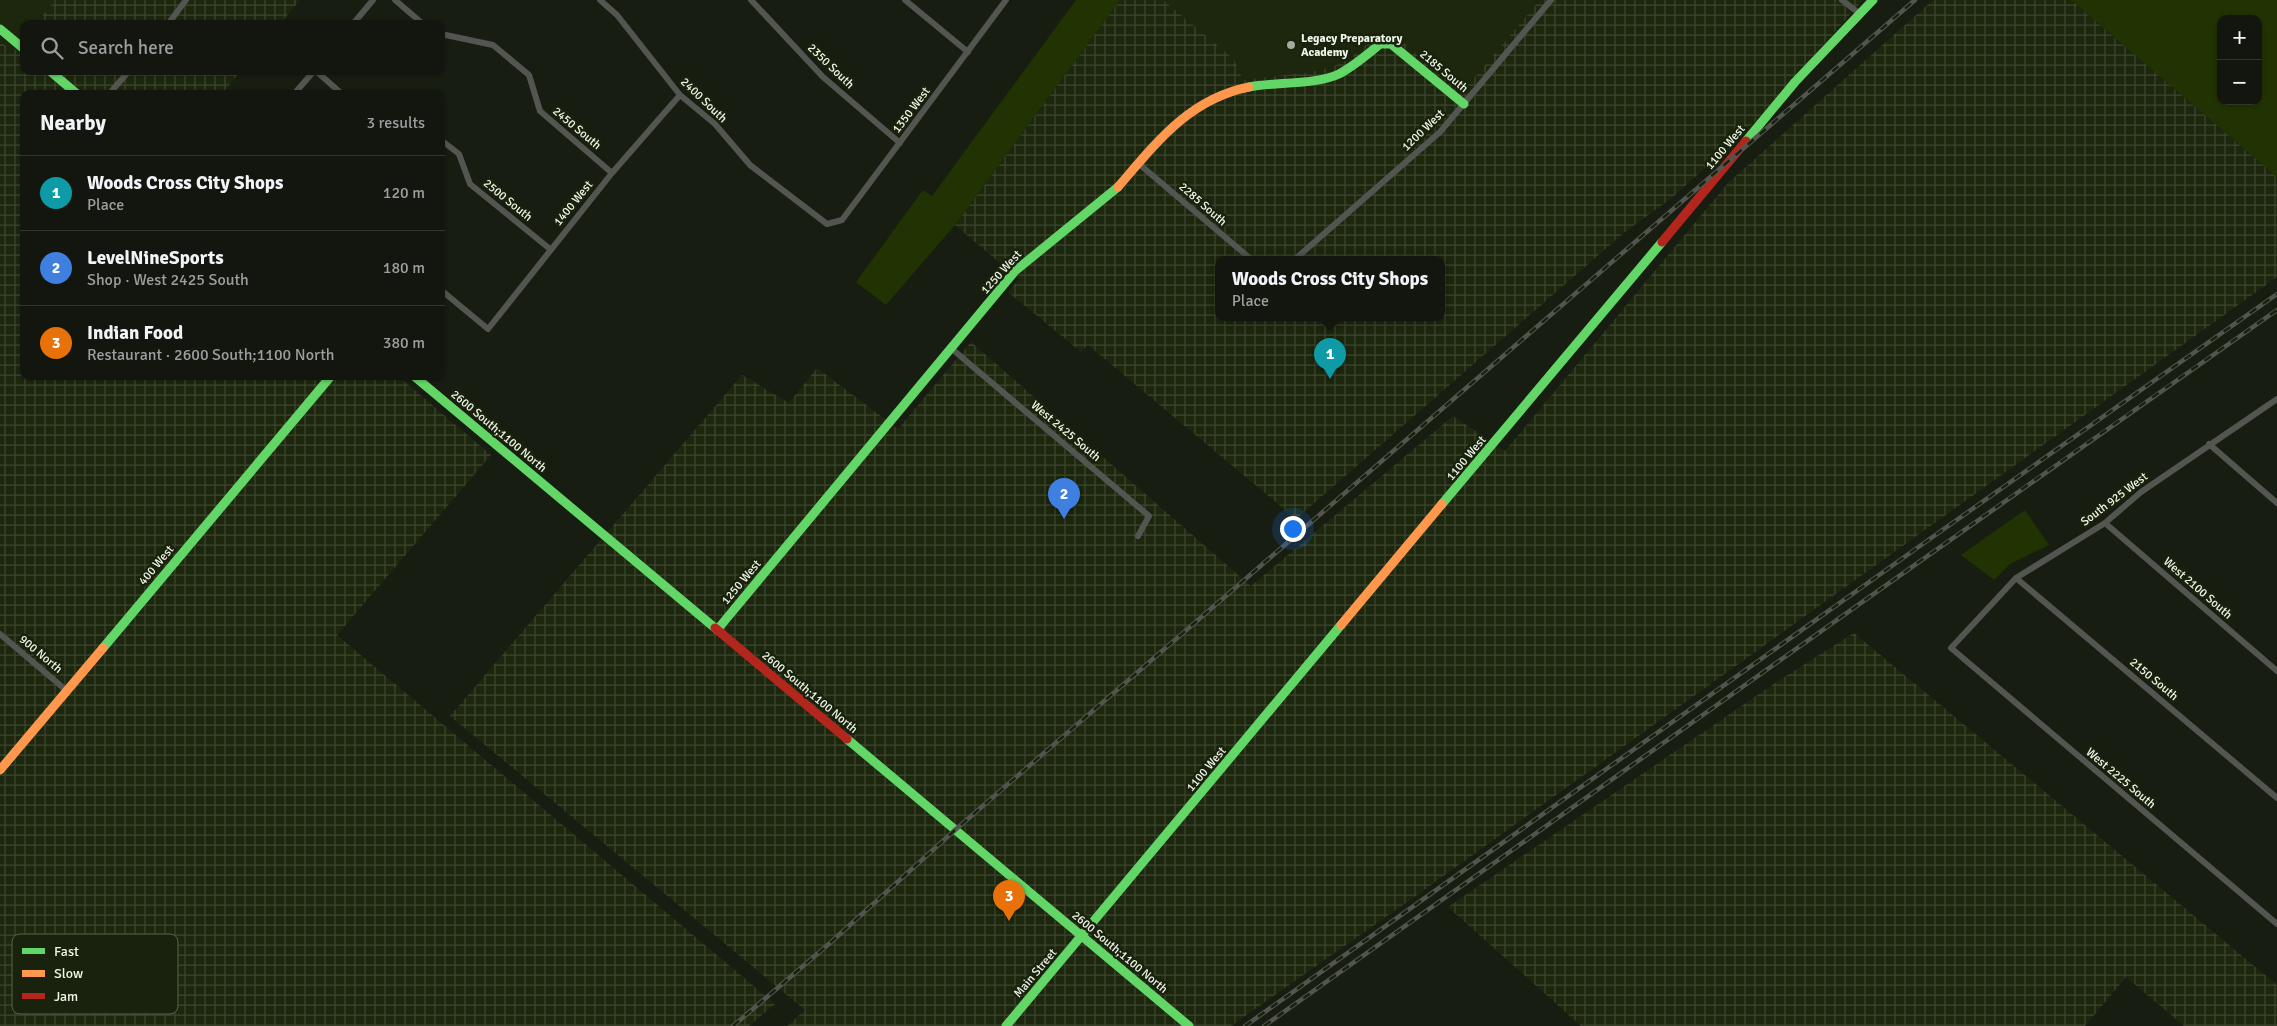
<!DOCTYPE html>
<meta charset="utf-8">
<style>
body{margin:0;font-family:Signika,sans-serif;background:#1b1f17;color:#f1f3f6}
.controls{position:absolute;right:15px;top:15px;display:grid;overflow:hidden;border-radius:10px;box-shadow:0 1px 4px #0004}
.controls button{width:45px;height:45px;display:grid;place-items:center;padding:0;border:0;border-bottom:1px solid #31352e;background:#12160e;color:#f1f3f6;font:25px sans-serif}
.you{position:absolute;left:1292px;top:528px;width:18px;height:18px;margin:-12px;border:4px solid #fff;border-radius:50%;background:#1a73e8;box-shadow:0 0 0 8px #1a73e833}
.badge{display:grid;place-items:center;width:32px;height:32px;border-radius:50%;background:#a4aa9d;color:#fff;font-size:16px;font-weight:700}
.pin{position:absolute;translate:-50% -41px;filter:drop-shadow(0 1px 2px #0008)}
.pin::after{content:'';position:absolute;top:26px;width:18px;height:15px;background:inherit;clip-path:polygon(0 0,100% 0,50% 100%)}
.popup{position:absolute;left:1215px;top:256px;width:230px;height:65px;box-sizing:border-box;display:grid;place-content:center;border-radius:10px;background:#12160e;filter:drop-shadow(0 1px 4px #0005);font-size:16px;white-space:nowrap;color:#9c9f9e}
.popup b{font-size:19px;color:#f1f3f6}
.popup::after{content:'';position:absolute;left:50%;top:100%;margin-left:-10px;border:10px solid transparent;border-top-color:#12160e}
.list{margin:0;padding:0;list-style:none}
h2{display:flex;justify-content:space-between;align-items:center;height:65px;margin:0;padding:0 20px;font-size:21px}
h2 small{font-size:16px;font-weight:400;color:#9c9f9e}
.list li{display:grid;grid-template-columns:32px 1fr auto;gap:15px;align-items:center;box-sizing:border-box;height:75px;padding:0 20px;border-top:1px solid #31352e}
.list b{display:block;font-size:19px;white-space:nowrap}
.list p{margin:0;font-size:16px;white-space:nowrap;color:#9c9f9e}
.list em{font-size:16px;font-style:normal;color:#9c9f9e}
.icon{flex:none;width:28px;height:28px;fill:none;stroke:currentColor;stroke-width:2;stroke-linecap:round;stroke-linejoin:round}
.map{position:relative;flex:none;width:2277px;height:1026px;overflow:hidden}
.search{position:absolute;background:#12160e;box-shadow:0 1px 4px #0004;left:20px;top:20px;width:425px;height:55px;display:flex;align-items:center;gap:12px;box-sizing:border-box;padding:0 18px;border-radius:10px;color:#9c9f9e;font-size:19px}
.panel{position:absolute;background:#12160e;box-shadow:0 1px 4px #0004;left:20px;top:90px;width:425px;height:290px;border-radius:10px}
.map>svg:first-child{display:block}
</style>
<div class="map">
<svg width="2277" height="1026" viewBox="0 0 2277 1026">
<defs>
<pattern id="industrial-grid" width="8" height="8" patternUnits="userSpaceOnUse" patternTransform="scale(1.25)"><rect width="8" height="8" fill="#1c270d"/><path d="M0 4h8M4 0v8" fill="none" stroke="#3d4730"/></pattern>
</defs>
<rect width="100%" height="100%" fill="#181d12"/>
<!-- built -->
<path fill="#1c270d" d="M0,0H55L36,24H24V39L13,52L0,41Z
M1163,0H1537L1539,1L1469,84L1462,88L1454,86L1404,43L1397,38L1385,35L1369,41L1349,59L1332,67L1309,72L1243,80L1234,59Z"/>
<!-- industrial -->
<path fill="url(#industrial-grid)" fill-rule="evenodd" d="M55,0H300L280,24H36Z
M1120,0H1163L1234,59L1243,80L1309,72L1332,67L1349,59L1374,38L1385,35L1397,38L1404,43L1454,86L1462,88L1469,84L1540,0H1863L1755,122L1673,197L1625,232L1296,519L1088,345L1081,352L1008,292L1019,279L955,225ZM1219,260H1441V318H1219Z
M1933,0H2071L2277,177V277L1417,895L1231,1026H787L805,1010L450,716L742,375L789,403L817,368L898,429L971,342L1251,586L1453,416L1505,451L1728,183Z
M24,39V71H241L222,94H24V376H398L491,455L337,635L775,1004L749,1026H0V41L13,52Z
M1854,633L2277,985V1026H2184L2126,977L2085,1026H1581L1448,907L1775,683Z"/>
<!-- green -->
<path fill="#213302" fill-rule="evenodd" d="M1076,0H1120L955,225L886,305L856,282L923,190L932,196Z
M2071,0H2277V177ZM2221,19H2258V101H2221Z
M2025,510L2049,545L2010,564L1994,580L1961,555Z"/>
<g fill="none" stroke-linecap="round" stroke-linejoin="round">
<!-- street -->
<path stroke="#525550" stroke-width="6" d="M395,0L423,24
M600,0L617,15L680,95L715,124L750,165L827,224L842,220L1006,0
M751,0L823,77L900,143
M905,0L968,52
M1842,0L1860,14
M168,24L186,0
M353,24L373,0
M441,34L493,45L529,75L540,111L612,173
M316,71L342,94
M109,94L129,71
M294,94L314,71
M441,140L459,154L470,184L550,249
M1139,164L1252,260
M1294,260L1440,132L1551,0
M441,290L488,329L612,173L680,95
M952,349L1149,516L1138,536
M2277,399L2141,492L2105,523L2016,578L1951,648L2277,924
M2209,444L2277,503
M2105,523L2277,671
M2016,578L2277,798
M0,634L67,691"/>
<!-- fast -->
<path stroke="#63d668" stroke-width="9" d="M0,29L24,49
M50,71L77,94
M1249,87C1275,82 1316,85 1339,74C1354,66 1367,55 1380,44H1391L1464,104
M1746,141L1795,82L1873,0
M414,376L715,628
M1442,504L1662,242
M717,630L1015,271L1118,187
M103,648L331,376
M847,739L1189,1026
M1006,1026L1341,625"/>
<!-- slow -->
<path stroke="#ff974d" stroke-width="9" d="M1118,187C1156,143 1189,99 1249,87
M1341,625L1442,504
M0,770L103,648"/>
<!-- jam -->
<path stroke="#b3261e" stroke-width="9" d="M1662,242L1746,141
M715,628L847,739"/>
<defs>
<path id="rail" d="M733,1026L830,943L955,830L1915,0
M1245,1026L1917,548L2277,294
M1264,1026C1602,787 1938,547 2277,310"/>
</defs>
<!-- rail casing -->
<use href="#rail" stroke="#52554e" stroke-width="4.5"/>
<!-- rail -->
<use href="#rail" stroke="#19220d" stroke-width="2.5" stroke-dasharray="8" stroke-linecap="butt"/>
</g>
<!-- markers -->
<circle fill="#a4aa9d" stroke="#19220d" stroke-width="2" cx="1291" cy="45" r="5"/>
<g text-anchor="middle" stroke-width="5" stroke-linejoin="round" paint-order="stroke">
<!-- poi labels -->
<g font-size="12" font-weight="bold" fill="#eff6e8" stroke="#19220d" text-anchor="start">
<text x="1301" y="42">Legacy Preparatory<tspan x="1301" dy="14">Academy</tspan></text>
</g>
<!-- street labels -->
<g font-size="12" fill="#eff6e8" stroke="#19220d">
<text transform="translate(831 66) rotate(44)" y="4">2350 South</text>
<text transform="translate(1444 71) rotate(40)" y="4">2185 South</text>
<text transform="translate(704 100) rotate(44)" y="4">2400 South</text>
<text transform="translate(911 110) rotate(-53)" y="4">1350 West</text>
<text transform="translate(577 128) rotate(40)" y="4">2450 South</text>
<text transform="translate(1423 130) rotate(-44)" y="4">1200 West</text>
<text transform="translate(1725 147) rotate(-50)" y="4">1100 West</text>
<text transform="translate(508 200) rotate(39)" y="4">2500 South</text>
<text transform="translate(573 203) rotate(-51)" y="4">1400 West</text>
<text transform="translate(1203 204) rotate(41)" y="4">2285 South</text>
<text transform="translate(1001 272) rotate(-48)" y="4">1250 West</text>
<text transform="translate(499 431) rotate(40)" y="4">2600 South;1100 North</text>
<text transform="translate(1066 431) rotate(40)" y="4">West 2425 South</text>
<text transform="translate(1466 458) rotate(-50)" y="4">1100 West</text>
<text transform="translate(2114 499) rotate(-37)" y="4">South 925 West</text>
<text transform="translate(156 565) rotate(-50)" y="4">400 West</text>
<text transform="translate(741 582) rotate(-50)" y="4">1250 West</text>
<text transform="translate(2198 588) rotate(41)" y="4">West 2100 South</text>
<text transform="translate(41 654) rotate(40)" y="4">900 North</text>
<text transform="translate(2154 679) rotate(40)" y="4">2150 South</text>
<text transform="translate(810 692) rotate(40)" y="4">2600 South;1100 North</text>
<text transform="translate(1206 769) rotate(-50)" y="4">1100 West</text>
<text transform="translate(2121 778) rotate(40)" y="4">West 2225 South</text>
<text transform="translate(1120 952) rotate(40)" y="4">2600 South;1100 North</text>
<text transform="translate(1035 973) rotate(-50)" y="4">Main Street</text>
</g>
</g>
<!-- legend -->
<rect x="12" y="934" width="166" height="80" rx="8" fill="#19220d" stroke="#59624f" stroke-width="1"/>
<rect x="22" y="948" width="23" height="6" fill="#63d668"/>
<rect x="22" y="970" width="23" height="7" fill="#ff974d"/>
<rect x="22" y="993" width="23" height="6" fill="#b3261e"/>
<g font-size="14" fill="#eff6e8">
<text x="54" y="956">Fast</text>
<text x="54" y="978">Slow</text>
<text x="54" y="1001">Jam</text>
</g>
</svg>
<div class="controls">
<button>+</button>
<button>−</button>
</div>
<div class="you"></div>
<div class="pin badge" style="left:1330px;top:379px;background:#0f9aa8">1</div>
<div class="popup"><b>Woods Cross City Shops</b>Place</div>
<div class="pin badge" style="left:1064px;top:519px;background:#3f7fe0">2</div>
<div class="pin badge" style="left:1009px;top:921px;background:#e8710a">3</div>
<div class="search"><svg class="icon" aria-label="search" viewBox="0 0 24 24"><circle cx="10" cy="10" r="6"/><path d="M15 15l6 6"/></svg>Search here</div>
<section class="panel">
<h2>Nearby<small>3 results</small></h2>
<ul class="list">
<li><span class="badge" style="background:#0f9aa8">1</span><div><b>Woods Cross City Shops</b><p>Place</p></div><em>120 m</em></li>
<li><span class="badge" style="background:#3f7fe0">2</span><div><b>LevelNineSports</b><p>Shop · West 2425 South</p></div><em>180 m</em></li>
<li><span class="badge" style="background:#e8710a">3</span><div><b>Indian Food</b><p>Restaurant · 2600 South;1100 North</p></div><em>380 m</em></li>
</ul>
</section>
</div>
